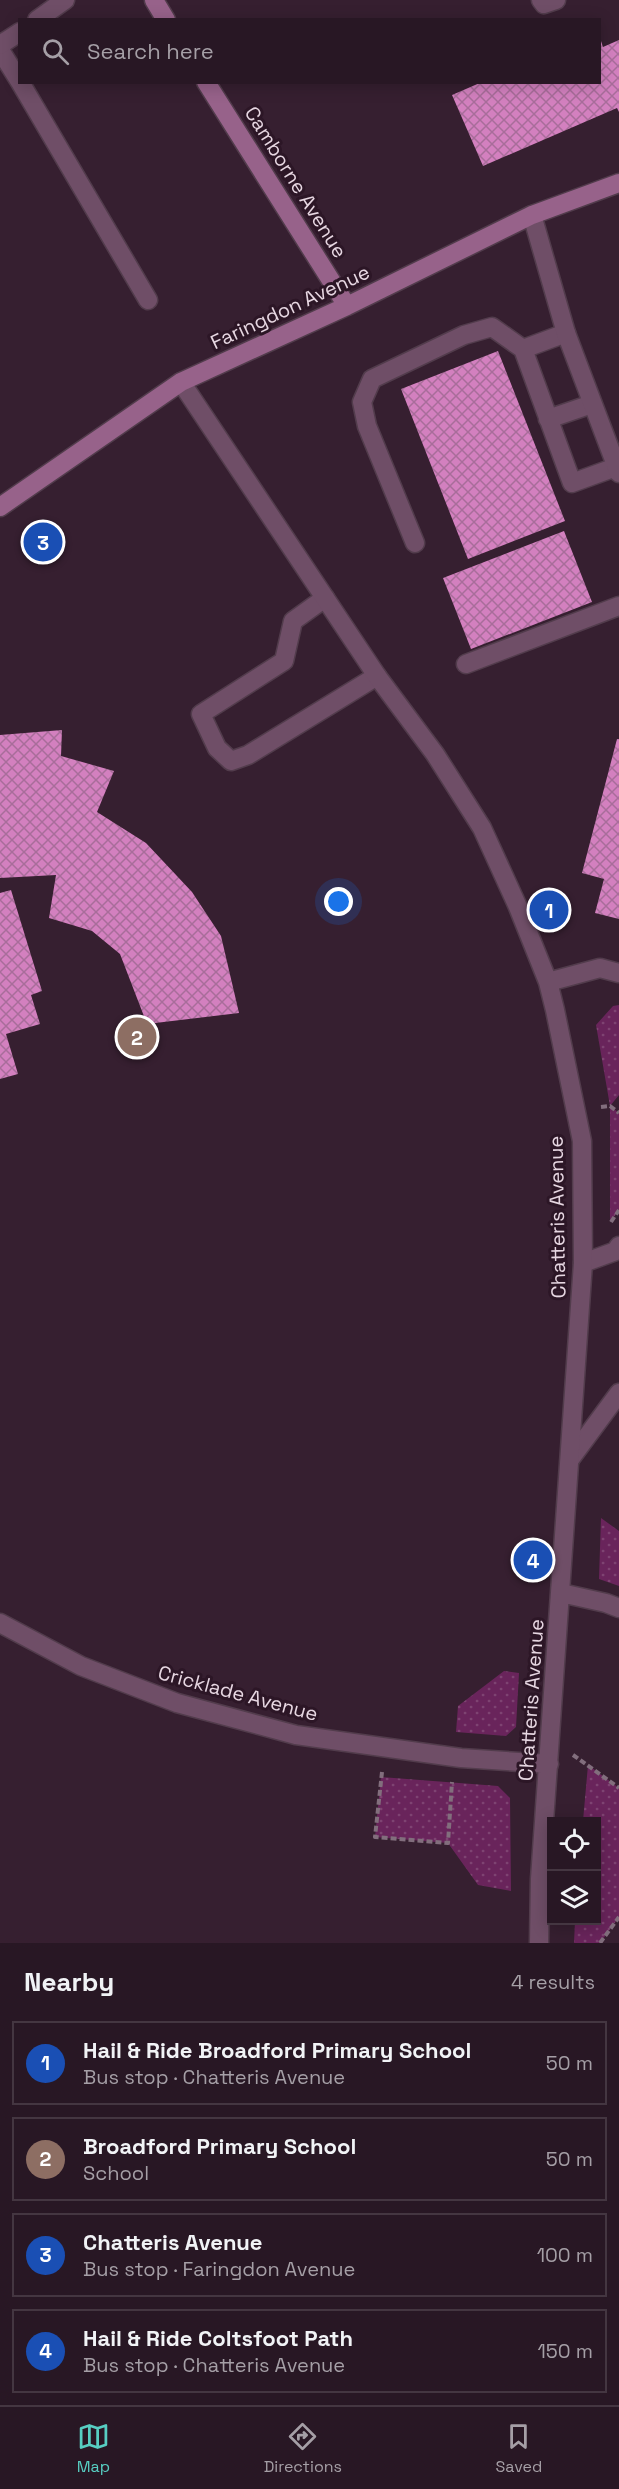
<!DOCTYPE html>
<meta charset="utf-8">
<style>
body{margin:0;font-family:"Space Grotesk",sans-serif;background:#30202c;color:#f1f3f6}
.controls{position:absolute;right:18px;bottom:18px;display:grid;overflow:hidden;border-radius:0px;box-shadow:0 3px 15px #0003}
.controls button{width:54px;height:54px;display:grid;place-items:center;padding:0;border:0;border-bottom:2px solid #443641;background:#281724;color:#f1f3f6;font:30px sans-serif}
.you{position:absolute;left:339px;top:902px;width:21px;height:21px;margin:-15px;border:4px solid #fff;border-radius:50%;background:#1a73e8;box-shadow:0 0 0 9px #1a73e833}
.badge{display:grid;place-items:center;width:39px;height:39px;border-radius:50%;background:#57cec2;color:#fff;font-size:20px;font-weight:700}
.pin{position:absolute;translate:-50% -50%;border:3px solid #fff;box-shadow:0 2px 6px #0006}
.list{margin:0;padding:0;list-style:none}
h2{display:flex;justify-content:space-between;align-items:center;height:78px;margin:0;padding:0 24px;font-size:26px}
h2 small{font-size:20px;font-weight:400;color:#a59fa6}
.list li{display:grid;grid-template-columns:39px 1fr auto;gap:18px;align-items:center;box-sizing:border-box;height:84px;margin:0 12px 12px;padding:0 12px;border:2px solid #443641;border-radius:0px}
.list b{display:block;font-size:22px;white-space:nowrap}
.list p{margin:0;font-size:20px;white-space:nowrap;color:#a59fa6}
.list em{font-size:20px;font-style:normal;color:#a59fa6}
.icon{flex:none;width:33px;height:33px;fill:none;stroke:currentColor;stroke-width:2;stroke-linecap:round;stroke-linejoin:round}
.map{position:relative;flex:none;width:619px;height:1943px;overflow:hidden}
.search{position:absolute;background:#281724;box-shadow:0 3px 15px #0003;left:18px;right:18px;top:18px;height:66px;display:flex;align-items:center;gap:15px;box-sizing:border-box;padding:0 21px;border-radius:0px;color:#a59fa6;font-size:22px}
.sheet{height:462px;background:#281724}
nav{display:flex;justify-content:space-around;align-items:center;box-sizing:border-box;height:84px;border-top:2px solid #443641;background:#281724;font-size:16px;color:#a59fa6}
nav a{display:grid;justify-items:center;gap:3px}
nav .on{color:#57cec2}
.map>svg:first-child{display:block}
</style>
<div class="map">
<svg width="619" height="1943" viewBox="0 0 619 1943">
<defs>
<pattern id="grass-dots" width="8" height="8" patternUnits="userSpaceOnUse" patternTransform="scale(1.5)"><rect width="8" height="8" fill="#69245b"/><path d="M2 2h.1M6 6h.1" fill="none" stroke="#7e4372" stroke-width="1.8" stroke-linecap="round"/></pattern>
<pattern id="building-cross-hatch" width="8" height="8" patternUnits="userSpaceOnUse" patternTransform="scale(1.5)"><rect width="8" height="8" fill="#d380bf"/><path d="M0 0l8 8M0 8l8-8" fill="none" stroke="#a86d9a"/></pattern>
</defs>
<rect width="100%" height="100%" fill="#361f30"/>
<!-- grass -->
<path fill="url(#grass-dots)" d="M619,1005V1095L610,1106L619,1113V1210L610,1222V1106L596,1025L613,1006Z
M601,1518L619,1531V1586L599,1579Z
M504,1671L519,1673L516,1727L506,1736L456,1732L458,1706Z
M588,1765L619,1788V1917L600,1943H574L575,1921L596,1920V1822L583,1821Z
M381,1777L498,1786L510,1798L511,1891L478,1885L448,1843L375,1837Z"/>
<!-- building -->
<path fill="url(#building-cross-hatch)" d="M600,38L603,47L619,40V112L617,108L483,166L452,95L482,82H600Z
M498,351L565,521L468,559L401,389Z
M564,531L592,602L471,649L443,578Z
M62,730L61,756L114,771L97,812L146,843L192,892L221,936L239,1013L147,1024L120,954L92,931L49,918L56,875L0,878V735Z
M617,739H619V919L595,913L604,879L582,873Z
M11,890L42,991L31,995L40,1024L6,1034L18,1074L0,1079V893Z"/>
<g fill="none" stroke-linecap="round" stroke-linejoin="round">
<defs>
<path id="lane" d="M541,0L544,4L556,0
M0,50L20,82
M20,82L148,300
M523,349L572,483L616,467
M548,419L592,404
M415,543L367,426L362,402L372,379L464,335L492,327L523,349L566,333
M325,598L293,621L284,661L201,714L217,748L231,761L248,755L377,676
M466,664L619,606
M583,1263L616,1251L619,1246
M571,1458L619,1393"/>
<path id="street" d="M37,20L65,0
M0,45L20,32
M532,215L566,333L619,473
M181,382L377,676L435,754L482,828L518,907L548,982L555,1010L582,1141L583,1263L540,1879L539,1943
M548,982L600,968L619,973
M561,1593L606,1603L619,1608
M0,1623L81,1666L177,1703L296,1735L461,1758L549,1764"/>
<path id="secondary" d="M154,0L166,20
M206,82L347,306
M0,507L181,382L347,306L532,215L619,183"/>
</defs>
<!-- lane casing -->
<use href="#lane" stroke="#523c4c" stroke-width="21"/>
<!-- street casing -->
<use href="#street" stroke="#523c4c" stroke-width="21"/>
<!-- secondary casing -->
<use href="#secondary" stroke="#523c4c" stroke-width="21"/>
<!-- path -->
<path stroke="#826e7d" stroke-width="4" stroke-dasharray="6 3" stroke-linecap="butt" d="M601,1107L610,1106L619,1113
M611,1222L619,1210
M573,1755L619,1788
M382,1772L375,1837L448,1843L452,1782
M600,1943L619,1917"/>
<!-- lane -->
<use href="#lane" stroke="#6f4e67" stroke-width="18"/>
<!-- street -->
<use href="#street" stroke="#6f4e67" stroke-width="18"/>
<!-- secondary -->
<use href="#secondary" stroke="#97628a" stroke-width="18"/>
</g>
<g text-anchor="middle" stroke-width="6" stroke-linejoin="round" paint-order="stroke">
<!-- street labels -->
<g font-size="20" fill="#e7d7e2" stroke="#2c1626">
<text transform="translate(296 182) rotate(58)" y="7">Camborne Avenue</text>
<text transform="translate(290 307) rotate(-25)" y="7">Faringdon Avenue</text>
<text transform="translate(557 1217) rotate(-91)" y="7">Chatteris Avenue</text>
<text transform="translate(238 1693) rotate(15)" y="7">Cricklade Avenue</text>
<text transform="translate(531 1700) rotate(-86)" y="7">Chatteris Avenue</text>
</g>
</g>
</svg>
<div class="controls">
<button><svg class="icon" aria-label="locate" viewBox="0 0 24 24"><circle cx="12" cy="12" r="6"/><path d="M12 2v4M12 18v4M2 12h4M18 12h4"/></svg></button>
<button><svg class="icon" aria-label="layers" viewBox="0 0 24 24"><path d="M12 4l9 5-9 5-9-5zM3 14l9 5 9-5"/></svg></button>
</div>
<div class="you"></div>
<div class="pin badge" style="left:549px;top:910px;background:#1a4fb4">1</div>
<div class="pin badge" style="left:137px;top:1037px;background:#8d6e63">2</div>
<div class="pin badge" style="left:43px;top:542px;background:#1a4fb4">3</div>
<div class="pin badge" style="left:533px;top:1560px;background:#1a4fb4">4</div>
<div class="search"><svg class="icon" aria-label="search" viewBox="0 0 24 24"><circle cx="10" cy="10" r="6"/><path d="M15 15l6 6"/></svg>Search here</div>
</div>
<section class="sheet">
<h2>Nearby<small>4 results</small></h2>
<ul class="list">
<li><span class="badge" style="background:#1a4fb4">1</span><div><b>Hail &amp; Ride Broadford Primary School</b><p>Bus stop · Chatteris Avenue</p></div><em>50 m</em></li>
<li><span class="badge" style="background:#8d6e63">2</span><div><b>Broadford Primary School</b><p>School</p></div><em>50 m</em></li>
<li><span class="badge" style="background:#1a4fb4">3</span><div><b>Chatteris Avenue</b><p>Bus stop · Faringdon Avenue</p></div><em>100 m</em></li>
<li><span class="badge" style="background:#1a4fb4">4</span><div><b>Hail &amp; Ride Coltsfoot Path</b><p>Bus stop · Chatteris Avenue</p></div><em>150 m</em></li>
</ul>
</section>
<nav>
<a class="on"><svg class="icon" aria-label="map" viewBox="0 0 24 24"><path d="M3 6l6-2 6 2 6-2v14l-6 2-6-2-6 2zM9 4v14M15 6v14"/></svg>Map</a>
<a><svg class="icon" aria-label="directions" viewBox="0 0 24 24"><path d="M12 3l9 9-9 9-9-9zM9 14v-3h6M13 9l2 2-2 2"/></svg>Directions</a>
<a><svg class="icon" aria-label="saved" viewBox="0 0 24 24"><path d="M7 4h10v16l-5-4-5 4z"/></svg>Saved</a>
</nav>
